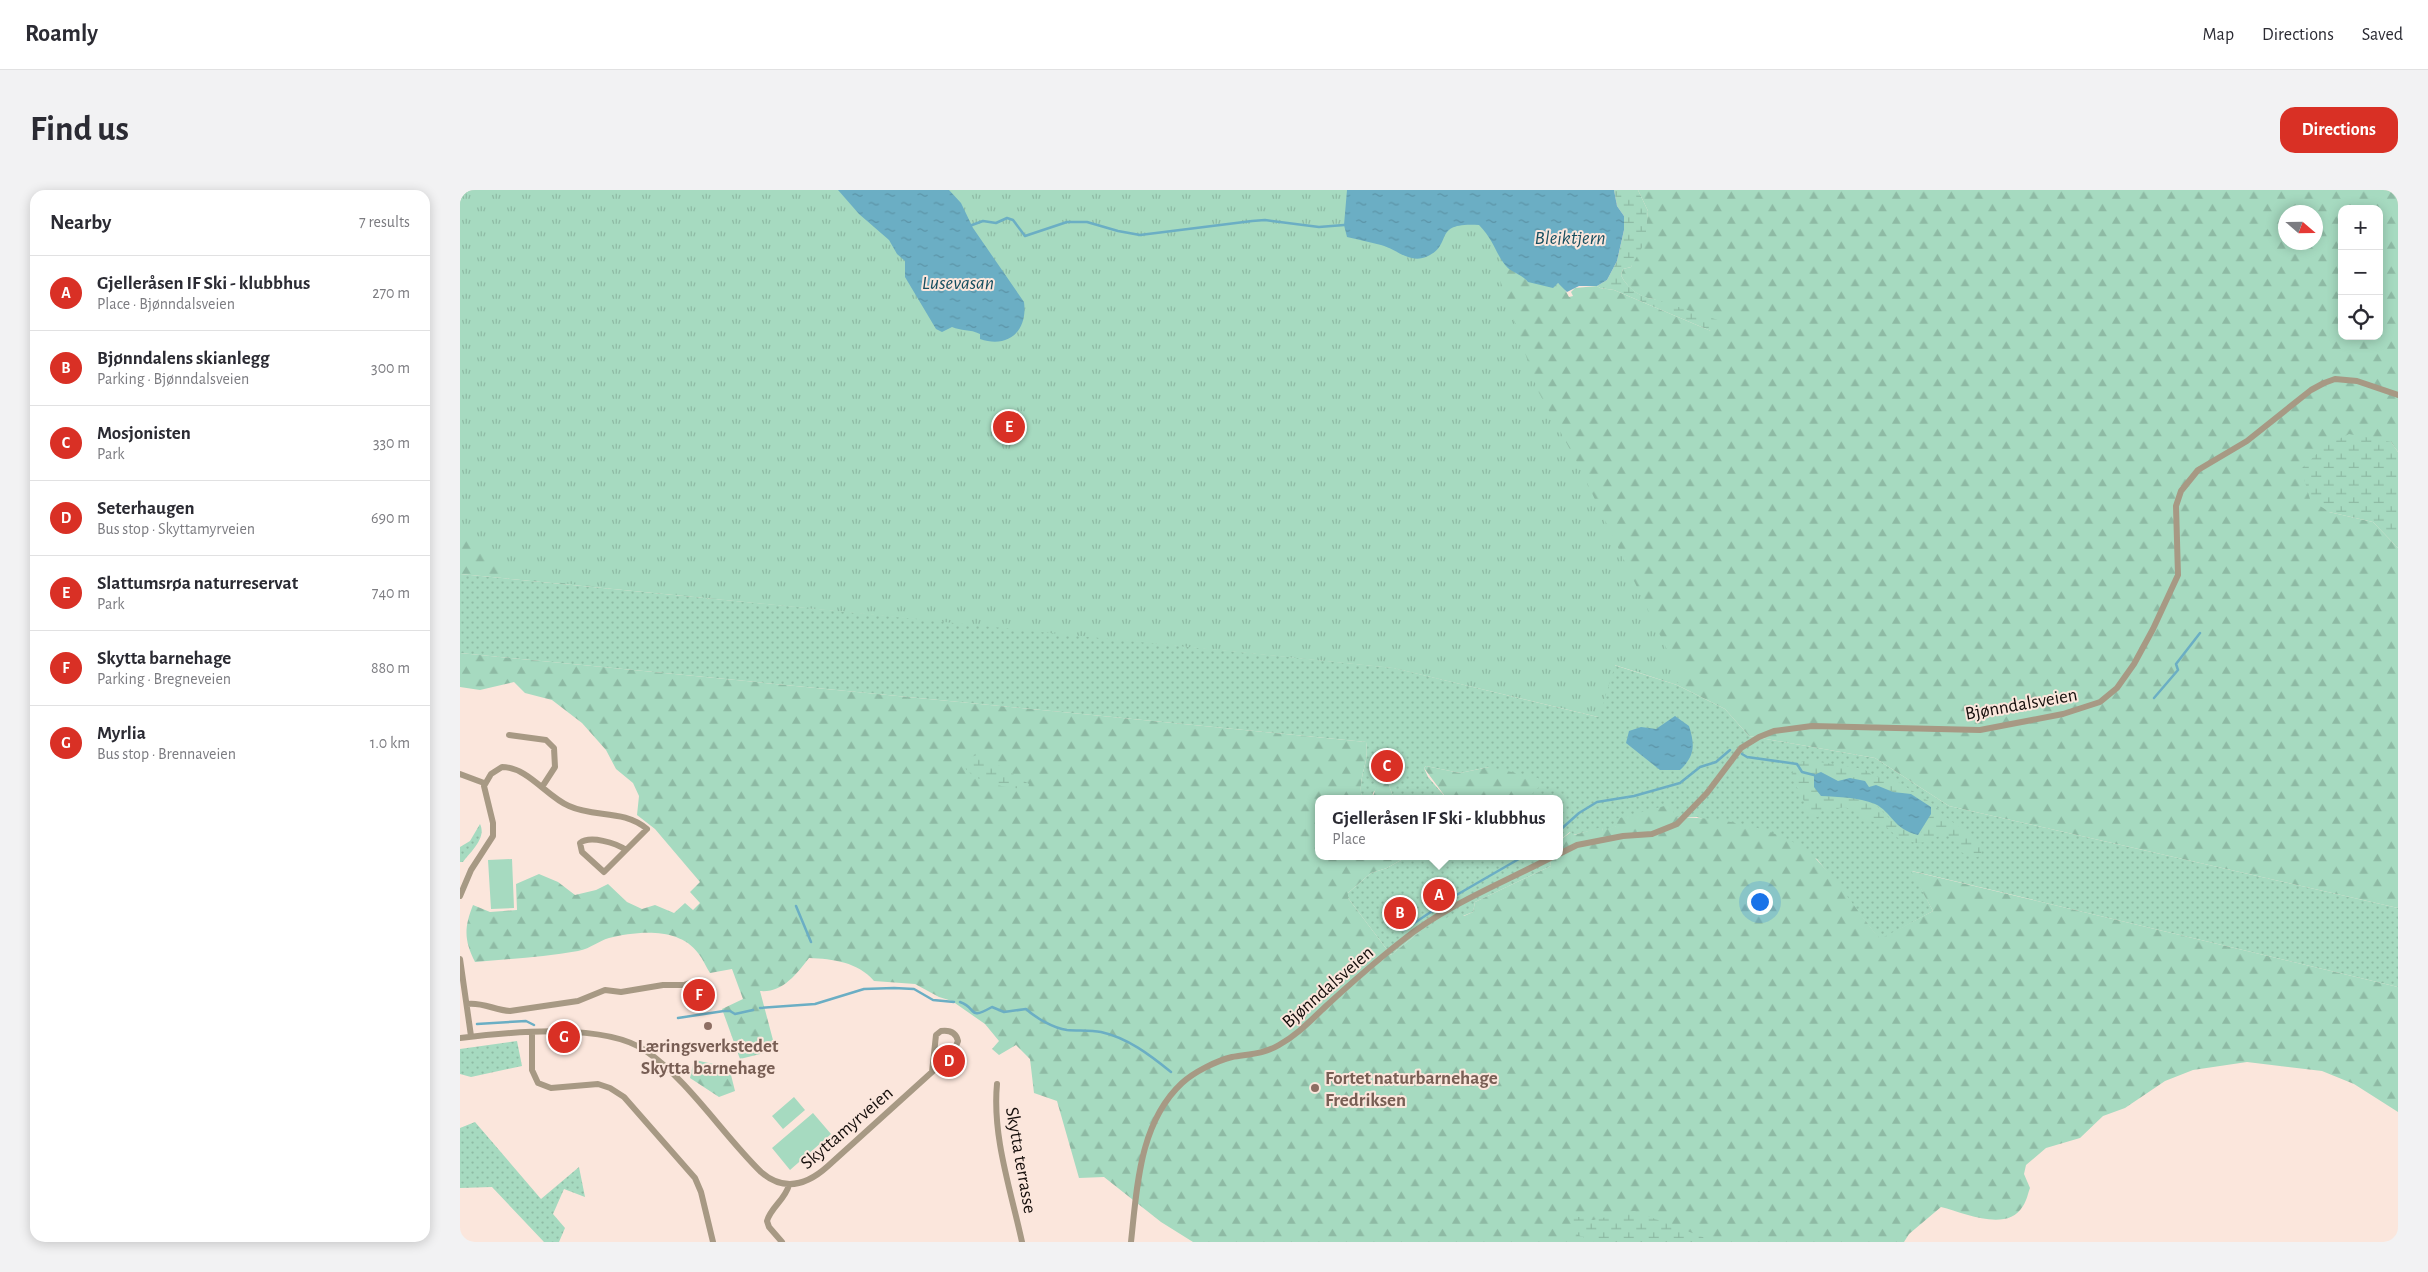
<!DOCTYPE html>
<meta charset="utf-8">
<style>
body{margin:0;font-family:"Alegreya Sans",sans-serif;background:#f2f2f3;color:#2b2b33}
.controls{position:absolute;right:15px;top:15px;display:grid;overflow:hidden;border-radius:10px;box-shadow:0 2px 12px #0003}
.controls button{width:45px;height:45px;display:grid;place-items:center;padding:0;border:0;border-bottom:1px solid #e1e1e2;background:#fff;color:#2b2b33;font:25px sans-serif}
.compass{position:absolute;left:1818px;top:15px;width:45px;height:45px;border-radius:50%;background:#fff;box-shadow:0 2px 12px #0003;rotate:110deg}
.you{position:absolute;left:1299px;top:711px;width:18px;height:18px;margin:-12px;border:4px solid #fff;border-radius:50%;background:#1a73e8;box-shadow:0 0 0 8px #1a73e833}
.badge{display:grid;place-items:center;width:32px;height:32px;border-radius:50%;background:#d93025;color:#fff;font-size:16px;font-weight:700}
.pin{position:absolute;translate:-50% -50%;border:2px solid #fff;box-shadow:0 1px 5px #0006}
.popup{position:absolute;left:855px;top:605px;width:248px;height:65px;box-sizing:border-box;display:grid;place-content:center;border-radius:10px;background:#fff;filter:drop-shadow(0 1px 4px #0005);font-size:16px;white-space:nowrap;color:#7c7c81}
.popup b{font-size:19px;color:#2b2b33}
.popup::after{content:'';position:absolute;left:50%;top:100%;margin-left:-10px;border:10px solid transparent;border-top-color:#fff}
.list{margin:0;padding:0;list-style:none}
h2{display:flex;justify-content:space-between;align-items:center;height:65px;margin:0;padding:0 20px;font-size:21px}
h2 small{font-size:16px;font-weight:400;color:#7c7c81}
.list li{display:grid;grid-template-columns:32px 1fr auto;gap:15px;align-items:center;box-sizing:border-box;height:75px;padding:0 20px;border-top:1px solid #e1e1e2}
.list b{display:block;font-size:19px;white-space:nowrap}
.list p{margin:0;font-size:16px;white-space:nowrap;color:#7c7c81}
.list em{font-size:16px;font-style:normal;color:#7c7c81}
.icon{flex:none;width:28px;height:28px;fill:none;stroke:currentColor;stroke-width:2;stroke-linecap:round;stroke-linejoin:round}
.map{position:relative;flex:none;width:1938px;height:1052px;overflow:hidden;border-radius:15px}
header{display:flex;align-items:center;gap:30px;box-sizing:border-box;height:70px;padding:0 25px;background:#fff;border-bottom:1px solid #e1e1e2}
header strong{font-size:24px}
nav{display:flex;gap:28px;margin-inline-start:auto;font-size:18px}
.intro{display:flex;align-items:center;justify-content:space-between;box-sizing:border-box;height:120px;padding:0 30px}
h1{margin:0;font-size:35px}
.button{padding:12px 22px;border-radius:15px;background:#d93025;color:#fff;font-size:18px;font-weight:700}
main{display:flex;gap:30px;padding:0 30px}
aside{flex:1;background:#fff;border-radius:15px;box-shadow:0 2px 12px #0003}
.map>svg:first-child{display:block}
</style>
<header>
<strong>Roamly</strong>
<nav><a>Map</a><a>Directions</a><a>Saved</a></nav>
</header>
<div class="intro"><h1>Find us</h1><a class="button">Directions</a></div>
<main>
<aside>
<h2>Nearby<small>7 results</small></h2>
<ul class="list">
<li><span class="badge">A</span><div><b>Gjelleråsen IF Ski - klubbhus</b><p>Place · Bjønndalsveien</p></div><em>270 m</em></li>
<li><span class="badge">B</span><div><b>Bjønndalens skianlegg</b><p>Parking · Bjønndalsveien</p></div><em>300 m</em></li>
<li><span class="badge">C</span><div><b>Mosjonisten</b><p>Park</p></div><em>330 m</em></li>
<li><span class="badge">D</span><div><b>Seterhaugen</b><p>Bus stop · Skyttamyrveien</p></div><em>690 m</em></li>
<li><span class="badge">E</span><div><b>Slattumsrøa naturreservat</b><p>Park</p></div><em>740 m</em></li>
<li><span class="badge">F</span><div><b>Skytta barnehage</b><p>Parking · Bregneveien</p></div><em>880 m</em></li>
<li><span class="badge">G</span><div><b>Myrlia</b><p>Bus stop · Brennaveien</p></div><em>1.0 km</em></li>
</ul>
</aside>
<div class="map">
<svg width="1938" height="1052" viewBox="0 0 1938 1052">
<defs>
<pattern id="grass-dots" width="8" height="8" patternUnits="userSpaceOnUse" patternTransform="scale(1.25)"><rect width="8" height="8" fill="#a6dac0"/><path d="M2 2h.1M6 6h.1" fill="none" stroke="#8ebaa4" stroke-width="1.8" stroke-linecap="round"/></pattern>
<pattern id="forest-firs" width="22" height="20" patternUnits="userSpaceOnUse" patternTransform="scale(1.25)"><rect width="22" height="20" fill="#a6dac0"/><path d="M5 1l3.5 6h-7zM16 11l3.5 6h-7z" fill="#8ebaa4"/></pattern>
<pattern id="wetland-marsh" width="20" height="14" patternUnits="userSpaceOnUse" patternTransform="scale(1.25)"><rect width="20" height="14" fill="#a6dac0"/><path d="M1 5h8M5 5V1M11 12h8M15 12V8" fill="none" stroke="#8ebaa4"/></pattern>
<pattern id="park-tufts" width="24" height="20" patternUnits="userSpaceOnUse" patternTransform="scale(1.25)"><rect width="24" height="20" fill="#a6dac0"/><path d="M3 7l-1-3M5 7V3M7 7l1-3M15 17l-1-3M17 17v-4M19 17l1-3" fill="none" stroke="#8ebaa4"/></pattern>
<pattern id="water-ripples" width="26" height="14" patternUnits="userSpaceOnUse" patternTransform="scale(1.25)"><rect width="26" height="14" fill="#6baec4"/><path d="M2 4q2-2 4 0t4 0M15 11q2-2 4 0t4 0" fill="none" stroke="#5c94a7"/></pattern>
</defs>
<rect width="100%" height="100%" fill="#fbe6dc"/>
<!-- grass -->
<path fill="url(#grass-dots)" d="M0,384L513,434L934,478L1138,527L1154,475L1217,495L1265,519L1289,546L1415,568L1489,616L1938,718V797L1452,681L1473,721L1420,750L1357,669L1237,627L1156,630L1157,636L1143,642L1142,638L1113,645L1110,642L1099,651V609H1048L1049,608L1029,577L1000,583L966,576L964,578L968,587L987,609H934L926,587L913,603L912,609H902C897,586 910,574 906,552L0,463Z
M20,634C27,648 10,662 3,672H0V657L10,651Z
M948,666H1089L1091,676L1015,712L1013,722L957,744L931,765L888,708V703L911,683L927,678Z
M57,851L62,876L11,887L0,884V859Z
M15,932L81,1009L119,977L125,1007L104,999L93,1024L105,1038L99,1052H84L32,997L0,998V938Z"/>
<!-- forest -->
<path fill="url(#forest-firs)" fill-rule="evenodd" d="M0,0L1008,34L1056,83L1094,94L1098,93L1103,96L1109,107L1113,106L1111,102L1115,98L1137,96L1140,98L1154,100L1251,141L1194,109C1181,109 1166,97 1161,85L1163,79L1171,77L1186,35L1188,21L1178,0H1938V262L1931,252L1869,322L1913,332L1938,358V718L1489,616L1415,568L1289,546L1265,519L1217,495L1155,475L1139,527L934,478L513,434L0,384ZM1882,19H1919V146H1882ZM1826,22H1856V52H1826Z
M0,463L906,552C910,574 897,586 902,609H859V666H948L927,678L911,683L888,703V708L931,765L957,744L997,722L1004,726L1013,722L1015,712L1091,676L1089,666H1099V651L1111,642L1114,645L1142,637L1143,641L1156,636V629L1208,615L1218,628C1259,626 1330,639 1358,671C1381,695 1399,724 1420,749L1473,721L1451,681L1938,797V922L1894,894L1862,881L1787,872L1733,880L1705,891L1665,918L1643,926L1620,948L1586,958L1566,975L1564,984L1570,998C1568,1003 1567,1010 1563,1016C1547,1043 1505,1023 1481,1017L1449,1044L1444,1052H733L701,1032L644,987L619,988L597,911L574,903L570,869L556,855L539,865L532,859L539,851L525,834L492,811L479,807L455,794L414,791C398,772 373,769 349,768C336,785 322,803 300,801L313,850L304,863L280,869L262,819L283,809L272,779L250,783C246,777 243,769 238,763C219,737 177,741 149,748C138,751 132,758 118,761C84,767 49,769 15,772C4,750 4,738 13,715L30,722L57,720L56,694L79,684L98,692L115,705L136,700L148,694L167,712L182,719L195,715L214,723L225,713L233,720L240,713L230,702L240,692L195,639L177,625L179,606L173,593L156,579L146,560L122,533L92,510L65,503L54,492L20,500L0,497Z
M966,576L1000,583L1029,577L1078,588L1080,596L1070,606L1048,609H987L964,578Z
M921,584L926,587L934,609H912Z
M234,870L269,877L275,901L259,907L230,888Z"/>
<!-- wetland -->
<path fill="url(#wetland-marsh)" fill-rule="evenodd" d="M1154,0H1178L1188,21L1185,52L1171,77L1163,79L1161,85C1166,97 1181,108 1194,109L1258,130L1260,136L1251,141L1154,100L1140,98L1137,96L1147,90L1157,71L1164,40V26L1157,16Z
M1889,244L1931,252L1938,262V358L1913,332L1869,322L1850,309L1841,279L1865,256Z
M520,564L569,594L568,599C547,598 517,594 504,577L511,567Z
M1347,570L1404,579L1412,585L1440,593L1476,616L1483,625L1513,647L1521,658V665L1517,667L1500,662C1500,650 1492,648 1483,644L1466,652L1456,653L1438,648L1428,638L1402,627L1393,620L1384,617L1373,620L1363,619L1358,627L1346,623L1345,613L1331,586L1337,574ZM1373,587L1378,591L1412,598L1416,596L1433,602L1451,604L1471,624L1461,643L1432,631L1415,614L1393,608L1361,606Z
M1174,1021L1243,1047L1246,1052H1134L1116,1044L1109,1025L1133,1030Z"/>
<!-- park -->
<path fill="url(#park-tufts)" d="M0,0H1068L1038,84L1078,201L1118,274L1211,468L1223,484L1218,493L1155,475L1139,527L934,478L63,389L0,340Z
M928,559L942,573L930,586L929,593L914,578L912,570Z"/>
<!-- garden -->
<path fill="#a6dac0" d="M52,669L54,718L31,719L28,670Z
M334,907L345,920L323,939L312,926Z
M353,923L371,944L330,980L312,958Z"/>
<!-- water -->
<path fill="url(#water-ripples)" d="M378,0H489L501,13L513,38L564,112C568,141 548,159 520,149V144C510,139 501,141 492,137L482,142L476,139L445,87V71L437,64L429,50L399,24Z
M887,0H1154L1157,16L1164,26V40L1157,71L1147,90L1137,96H1119L1107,102L1098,93L1093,98L1068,92C1062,84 1052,83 1046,76C1035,63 1034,50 1019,35C971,32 994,54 968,66C950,75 937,59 921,55C910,52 899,50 887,47L884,35Z
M1215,526L1229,536C1235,555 1235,566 1220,580H1200L1166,553L1169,541L1181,537L1196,539Z
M1361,582L1378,591L1390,588L1405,591L1409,597L1416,595L1433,602L1451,604L1471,617V624L1458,645C1433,639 1432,622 1415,614C1398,607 1379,607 1361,606L1354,597V585Z"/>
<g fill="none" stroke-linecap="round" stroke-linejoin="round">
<!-- stream -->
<path stroke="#6baec4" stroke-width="2.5" d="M512,35L523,31L536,33L547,28L553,30L565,46L607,32H627L658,41L680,45L792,31L805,30L859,37L884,35
M1694,508L1718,480L1716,474L1740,443
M1282,564L1287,567L1337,574L1342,582L1354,585
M1099,641L1119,623L1137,612L1174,606L1220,593L1240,577L1256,572L1270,560
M336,716L351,752
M944,740L993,707L1064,666
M500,812C518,818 507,831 532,817L544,822L566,819C576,828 593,838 607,840C618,841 630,840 641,842C668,848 690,865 711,882
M300,818L355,814L404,799L434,798L454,799L473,810L494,812
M218,828L264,821H270L275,824L293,820
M17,834L66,831L74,835"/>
<!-- street -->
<path stroke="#a79984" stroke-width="6" d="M49,545L86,550L94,558L95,577L82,597
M0,584L24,593
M1099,664L1117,655L1163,646L1192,644L1217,634L1247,603L1281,558L1299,547L1314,541L1352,536L1520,540L1603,524L1640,512L1657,498L1674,474L1693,439L1718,385L1716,316L1721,301L1738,280L1787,251L1851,200L1864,193L1875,189L1897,191L1938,205
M0,706L11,680L33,646V633L24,596L31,584L42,577C68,577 87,607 109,616C135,628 163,619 187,639L144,682L122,662L120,653C130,645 156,653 166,660
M0,769L11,846
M7,814C23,812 34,820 50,821L118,811L145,800L161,802L203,795H224L235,791
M72,842V880L78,893L91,898L138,894L150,898L164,907L235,988L241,1002L253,1052
M0,848C49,842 145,832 186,861C228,890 264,946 301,982C324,1002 347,995 368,976L493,863L498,851C496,842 489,840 481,841L476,845L472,882
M537,894C532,946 551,1001 562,1052
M322,1052L309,1037L307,1031C311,1017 325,1010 329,995
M671,1052C677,998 679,933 722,893C734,882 756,871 772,867C789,864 804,864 819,855C837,845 850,831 865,817C890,794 916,771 943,750C988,714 1043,693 1094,666"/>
</g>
<!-- markers -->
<g fill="#8d6e63" stroke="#fbe6dc" stroke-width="2">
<circle cx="248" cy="836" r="5"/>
<circle cx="855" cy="898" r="5"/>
</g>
<g text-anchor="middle" stroke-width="4" stroke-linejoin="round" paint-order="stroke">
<!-- street labels -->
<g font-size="19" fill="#150e0b" stroke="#fbe6dc">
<text transform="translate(1561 513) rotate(-10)" y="7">Bjønndalsveien</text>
<text transform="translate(867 796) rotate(-41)" y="7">Bjønndalsveien</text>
<text transform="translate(386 937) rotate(-41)" y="7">Skyttamyrveien</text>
<text transform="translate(562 970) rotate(80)" y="7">Skytta terrasse</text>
</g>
<!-- education labels -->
<g font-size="19" font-weight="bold" fill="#785e54" stroke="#fbe6dc">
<text x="248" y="862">Læringsverkstedet<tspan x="248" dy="22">Skytta barnehage</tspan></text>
<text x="865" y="894" text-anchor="start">Fortet naturbarnehage<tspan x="865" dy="22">Fredriksen</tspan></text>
</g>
<!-- water labels -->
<g font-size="20" font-style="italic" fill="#174f60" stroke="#fbe6dc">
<text x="1110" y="54">Bleiktjern</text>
<text x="498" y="99">Lusevasan</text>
</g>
</g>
</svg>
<div class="controls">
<button>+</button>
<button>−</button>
<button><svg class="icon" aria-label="locate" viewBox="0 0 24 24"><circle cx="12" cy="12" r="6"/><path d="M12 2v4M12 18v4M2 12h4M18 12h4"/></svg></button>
</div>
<svg class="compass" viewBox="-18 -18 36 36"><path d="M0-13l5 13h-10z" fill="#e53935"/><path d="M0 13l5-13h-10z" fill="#7c7c81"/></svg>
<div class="you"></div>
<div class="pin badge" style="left:979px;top:705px">A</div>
<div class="popup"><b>Gjelleråsen IF Ski - klubbhus</b>Place</div>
<div class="pin badge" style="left:940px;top:723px">B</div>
<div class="pin badge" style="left:927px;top:576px">C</div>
<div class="pin badge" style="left:489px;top:871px">D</div>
<div class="pin badge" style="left:549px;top:237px">E</div>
<div class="pin badge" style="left:239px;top:805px">F</div>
<div class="pin badge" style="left:104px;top:847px">G</div>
</div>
</main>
